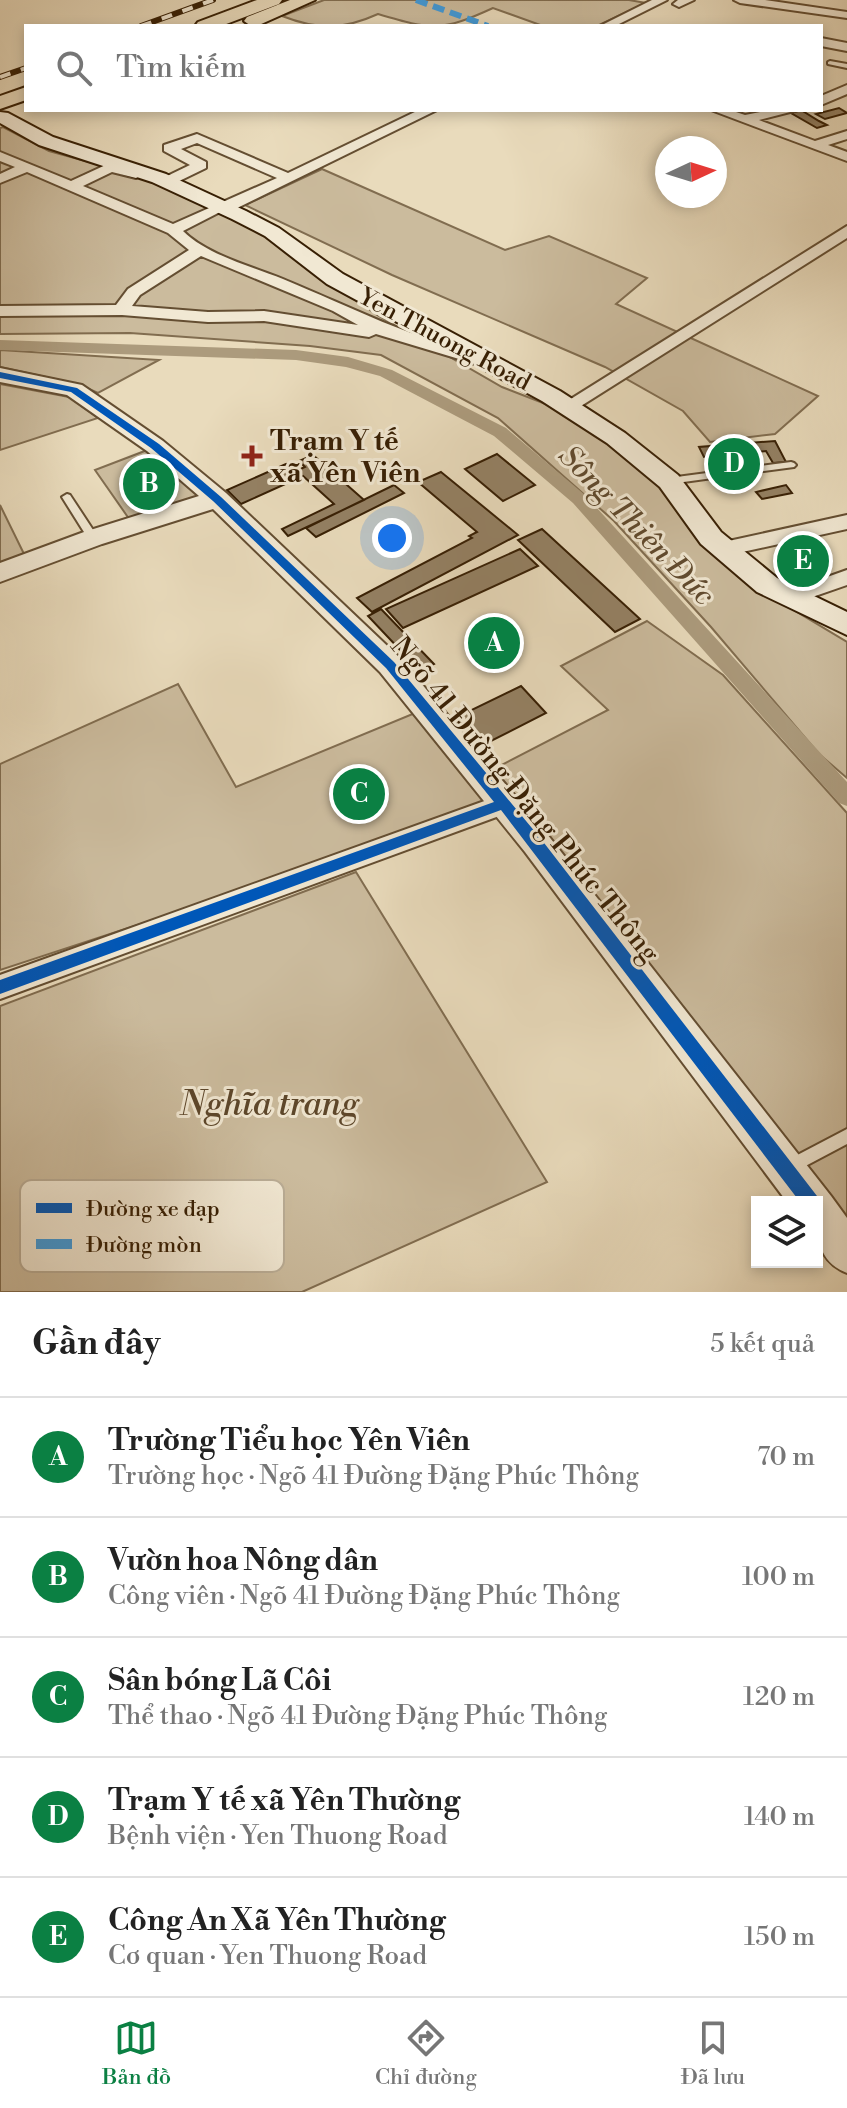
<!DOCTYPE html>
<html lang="vi">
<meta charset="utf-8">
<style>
body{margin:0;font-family:"Libre Bodoni",serif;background:#f2f2f2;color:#222}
.controls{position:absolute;right:24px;bottom:24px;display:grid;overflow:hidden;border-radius:0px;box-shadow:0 4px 12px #0003}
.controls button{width:72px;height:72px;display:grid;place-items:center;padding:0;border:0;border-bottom:2px solid #e0e0e0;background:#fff;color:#222;font:40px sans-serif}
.compass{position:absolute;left:655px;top:136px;width:72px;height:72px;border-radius:50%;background:#fff;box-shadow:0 4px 12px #0003;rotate:86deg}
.you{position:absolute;left:392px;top:538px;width:28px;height:28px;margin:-20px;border:6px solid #fff;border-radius:50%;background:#1a73e8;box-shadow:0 0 0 12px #1a73e833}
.badge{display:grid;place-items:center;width:52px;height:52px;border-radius:50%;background:#0b8043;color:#fff;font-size:26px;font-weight:700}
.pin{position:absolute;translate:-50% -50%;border:4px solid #fff;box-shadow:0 2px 8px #0006}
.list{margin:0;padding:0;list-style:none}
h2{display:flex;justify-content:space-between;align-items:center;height:104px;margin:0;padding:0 32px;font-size:34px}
h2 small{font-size:26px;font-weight:400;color:#767676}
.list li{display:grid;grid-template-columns:52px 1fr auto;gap:24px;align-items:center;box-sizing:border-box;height:120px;padding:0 32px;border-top:2px solid #e0e0e0}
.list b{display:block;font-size:30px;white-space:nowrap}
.list p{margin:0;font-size:26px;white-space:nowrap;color:#767676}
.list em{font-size:26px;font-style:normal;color:#767676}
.icon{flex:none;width:44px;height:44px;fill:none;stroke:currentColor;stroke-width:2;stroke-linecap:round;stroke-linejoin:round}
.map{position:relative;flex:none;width:847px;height:1292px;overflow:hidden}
.search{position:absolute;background:#fff;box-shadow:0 4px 12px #0003;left:24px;right:24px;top:24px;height:88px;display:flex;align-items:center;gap:20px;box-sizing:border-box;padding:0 28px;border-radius:0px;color:#767676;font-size:30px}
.sheet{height:704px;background:#fff}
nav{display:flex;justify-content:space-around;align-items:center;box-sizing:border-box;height:112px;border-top:2px solid #e0e0e0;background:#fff;font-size:22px;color:#767676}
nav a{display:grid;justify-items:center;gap:4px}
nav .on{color:#0b8043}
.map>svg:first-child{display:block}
</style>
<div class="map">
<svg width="847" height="1292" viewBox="0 0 847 1292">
<rect width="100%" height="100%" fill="#e9dbbc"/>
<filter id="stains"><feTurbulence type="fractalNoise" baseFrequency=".0025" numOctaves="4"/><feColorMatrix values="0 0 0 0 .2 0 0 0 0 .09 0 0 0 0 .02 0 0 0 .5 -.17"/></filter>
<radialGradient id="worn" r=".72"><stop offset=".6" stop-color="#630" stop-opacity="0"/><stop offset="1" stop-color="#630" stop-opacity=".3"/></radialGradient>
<!-- green -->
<path fill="#cbbb9d" stroke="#816d50" stroke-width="2" d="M324,0H629L646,3L597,26H543L493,8C441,32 432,30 378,14C343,30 318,30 282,16Z
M3,127L49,151L140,176L261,233L377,315L502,387L561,410L639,464L737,576L847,642V778L819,754L711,627L614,521L498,418L381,355L310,346L130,333L0,334V128Z
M322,169L505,250L549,236L647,278L616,304L818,396L775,434L710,442L683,411L605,367L392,275L245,205Z
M0,350L159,360L98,393L78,384L0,367Z
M0,384L69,397L98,418L0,450Z
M150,449L211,499L132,523L95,470Z
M0,505L26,558L0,568Z
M647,621L723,675L847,813V1224L490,771L608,710L561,666Z
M178,684L236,787L415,713L484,801L287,876L0,970V764Z
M356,872L547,1182L302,1292H0V1006Z"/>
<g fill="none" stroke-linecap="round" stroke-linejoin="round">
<!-- canal -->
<path fill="#ac9b7d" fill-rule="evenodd" d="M0,340L296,350L348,357L392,370L506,428L585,495L847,782V806L839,803L573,503L494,436L380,376L346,367L296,360L0,350Z"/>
</g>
<!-- building -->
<path fill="#948164" stroke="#371f04" stroke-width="2" d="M839,108L847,113L825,119L816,114Z
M801,110L819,121L827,125L817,128L791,113Z
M775,441L786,462L773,463L766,451L704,457L699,447Z
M497,454L535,485L503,501L465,469Z
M313,455L364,500L288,536L282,529L334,504L303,476L241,504L227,490L286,464L294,472L305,467L299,461Z
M441,472L518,535L372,612L357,598L472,538L469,536L477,532L418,482Z
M394,485L404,493L316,537L306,528Z
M786,485L792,493L762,499L756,492Z
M542,529L640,619L615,632L518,540Z
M520,549L538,566L403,628L386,609Z
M381,609L434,664L420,671L368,616Z
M521,686L546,713L479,747L455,718Z"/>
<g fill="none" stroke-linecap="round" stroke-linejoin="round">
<defs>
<path id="service" d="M830,61L847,64V68L828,64V62Z
M791,462L794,463L796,465L794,467L669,484L664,481L669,478Z
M67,494L70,495L97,536L98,538L97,540H89L62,497Z
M847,1129V1144L796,1171L791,1174L786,1171L783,1166L786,1161Z"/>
<path id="minor" d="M652,0H667L615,26H600Z
M678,0H694L679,7L673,4Z
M734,0H765L847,12V18L740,3Z
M821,38L847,43V51L821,46Z
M847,85V94L821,105V96Z
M419,110H437L229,212H220L183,231C207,255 251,266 283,279C353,308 410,338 485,356L488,360L485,364L479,365L376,334L369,337L264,321L208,322L122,315L0,316V306L116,305L128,289L189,250L168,233L27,172L0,183V174L15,167L0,161V152L71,181L110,163L141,171L143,174L136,178L112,172L83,186L173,224L277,178L197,143L181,149L206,162V168L171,185H161V179L190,165L164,151V145L197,134L288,173ZM201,256L333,311L358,325L264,311L208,312L132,306L140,295Z
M711,110H730L745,115L771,110H798L759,120L815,141L847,131V139L828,145L847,152V161Z
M847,226V238L573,411H561L558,407Z
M847,515V529L724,556L714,549L724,542Z
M847,570V585L792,604L785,602L781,597L785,592Z
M504,794L513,797L516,804L513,811L0,999V975Z"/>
<path id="tertiary" d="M0,368L82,385L163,441L226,493L400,658L547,834L831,1196L847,1218V1273C815,1260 817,1233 817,1202H787L525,852L380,672L213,509L102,544L0,582V563L84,532L199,496L147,451L67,395L0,382Z"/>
<path id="secondary" d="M0,112L8,113L53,137L166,174L246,211L279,228L343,274L560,391L625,433L678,475L721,532L777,578L847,612V635L757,592L701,544L660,487L607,443L542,401L327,284L265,236L232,219L152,182L39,145L0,123Z"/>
<path id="primary" d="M257,0H282L279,4L221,26H195L198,22Z
M290,0H315L259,25L251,26L244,21L247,17Z
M26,87V100L0,109V96Z"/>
</defs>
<!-- service casing -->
<use href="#service" stroke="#644e32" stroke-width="4"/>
<!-- minor casing -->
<use href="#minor" stroke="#644e32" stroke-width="4"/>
<!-- tertiary casing -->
<use href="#tertiary" stroke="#644e32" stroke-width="4"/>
<!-- secondary casing -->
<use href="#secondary" stroke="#371f04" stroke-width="4"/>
<!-- primary casing -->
<use href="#primary" stroke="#371f04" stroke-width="4"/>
<!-- service -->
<use href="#service" fill="#f1e8d3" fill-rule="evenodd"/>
<!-- minor -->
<use href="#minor" fill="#f1e8d3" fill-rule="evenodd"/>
<!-- tertiary -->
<use href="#tertiary" fill="#f1e8d3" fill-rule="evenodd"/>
<!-- secondary -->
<use href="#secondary" fill="#f1e8d3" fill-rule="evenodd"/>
<!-- primary -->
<use href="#primary" fill="#e9dbbc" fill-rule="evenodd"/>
<defs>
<path id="rail" d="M141,26L213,0
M0,77L26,68"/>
</defs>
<!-- rail casing -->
<use href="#rail" stroke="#371f04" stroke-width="6"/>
<!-- rail -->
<use href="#rail" stroke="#f1e8d3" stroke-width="4" stroke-dasharray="11" stroke-linecap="butt"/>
<!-- quiet -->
<path stroke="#3e9bdd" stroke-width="6" stroke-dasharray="12 6" stroke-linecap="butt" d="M416,0L488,26"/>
<defs>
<path id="cycleway" d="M0,372L77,388L159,444L221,497L394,662L541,839L817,1196L819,1202L817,1208V1202H800L501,810L0,994V980L494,802L386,668L213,501L151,448L71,392L0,378Z"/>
</defs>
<!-- cycleway casing -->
<use href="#cycleway" stroke="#f1e8d3" stroke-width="5"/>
<!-- cycleway -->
<use href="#cycleway" fill="#0057b8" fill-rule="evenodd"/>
</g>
<!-- markers -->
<path fill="#8f2418" stroke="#f1e8d3" stroke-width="3" d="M248 444h8v8h8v8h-8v8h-8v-8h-8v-8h8z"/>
<g text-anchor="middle" stroke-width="6" stroke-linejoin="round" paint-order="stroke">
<!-- far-street labels -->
<g font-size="24" fill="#371f04" stroke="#f1e8d3">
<text transform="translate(445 339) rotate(28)" y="8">Yen Thuong Road</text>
</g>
<!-- poi labels -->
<g font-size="28" font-weight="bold" fill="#371f04" stroke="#f1e8d3" text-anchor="start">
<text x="270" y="450">Trạm Y tế<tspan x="270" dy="32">xã Yên Viên</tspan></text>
</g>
<!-- street labels -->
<g font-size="28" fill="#371f04" stroke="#f1e8d3">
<text transform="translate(526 799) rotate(51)" y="10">Ngõ 41 Đường Đặng Phúc Thông</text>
</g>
<!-- water labels -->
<g font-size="30" font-style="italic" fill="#604a2e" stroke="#f1e8d3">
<text transform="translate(637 525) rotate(46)" y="10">Sông Thiên Đức</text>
</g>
<!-- near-park labels -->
<g font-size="34" font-style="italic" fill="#5c462a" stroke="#f1e8d3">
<text x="269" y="1115">Nghĩa trang</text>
</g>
</g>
<!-- legend -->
<rect x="20" y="1180" width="264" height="92" rx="12" fill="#f1e8d3" stroke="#b9ac95" stroke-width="2"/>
<rect x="36" y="1203" width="36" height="10" fill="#0057b8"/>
<rect x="36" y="1239" width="36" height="10" fill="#3e9bdd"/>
<g font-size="22" fill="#371f04">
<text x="86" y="1216">Đường xe đạp</text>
<text x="86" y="1252">Đường mòn</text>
</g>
<rect width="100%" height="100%" filter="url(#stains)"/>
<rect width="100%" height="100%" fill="url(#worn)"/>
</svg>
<div class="controls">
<button><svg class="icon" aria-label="layers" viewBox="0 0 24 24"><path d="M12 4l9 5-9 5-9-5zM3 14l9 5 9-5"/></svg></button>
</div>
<svg class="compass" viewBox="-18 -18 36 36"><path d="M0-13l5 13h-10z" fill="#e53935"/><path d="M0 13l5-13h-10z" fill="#767676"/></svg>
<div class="you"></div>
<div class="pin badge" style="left:494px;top:643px">A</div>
<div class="pin badge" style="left:149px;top:484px">B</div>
<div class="pin badge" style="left:359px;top:794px">C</div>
<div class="pin badge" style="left:734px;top:464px">D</div>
<div class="pin badge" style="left:803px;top:561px">E</div>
<div class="search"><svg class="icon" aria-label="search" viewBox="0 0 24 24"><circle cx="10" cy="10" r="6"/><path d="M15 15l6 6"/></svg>Tìm kiếm</div>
</div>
<section class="sheet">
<h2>Gần đây<small>5 kết quả</small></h2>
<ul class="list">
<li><span class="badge">A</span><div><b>Trường Tiểu học Yên Viên</b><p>Trường học · Ngõ 41 Đường Đặng Phúc Thông</p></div><em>70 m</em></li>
<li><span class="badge">B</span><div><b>Vườn hoa Nông dân</b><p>Công viên · Ngõ 41 Đường Đặng Phúc Thông</p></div><em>100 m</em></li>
<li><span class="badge">C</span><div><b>Sân bóng Lã Côi</b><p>Thể thao · Ngõ 41 Đường Đặng Phúc Thông</p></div><em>120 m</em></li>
<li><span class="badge">D</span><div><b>Trạm Y tế xã Yên Thường</b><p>Bệnh viện · Yen Thuong Road</p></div><em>140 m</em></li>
<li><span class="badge">E</span><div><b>Công An Xã Yên Thường</b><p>Cơ quan · Yen Thuong Road</p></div><em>150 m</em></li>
</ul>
</section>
<nav>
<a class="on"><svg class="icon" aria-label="map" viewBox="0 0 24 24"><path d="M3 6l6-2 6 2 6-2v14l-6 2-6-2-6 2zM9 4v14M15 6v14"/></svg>Bản đồ</a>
<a><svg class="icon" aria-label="directions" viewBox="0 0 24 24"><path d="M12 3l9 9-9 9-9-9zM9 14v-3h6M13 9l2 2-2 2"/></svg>Chỉ đường</a>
<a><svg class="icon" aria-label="saved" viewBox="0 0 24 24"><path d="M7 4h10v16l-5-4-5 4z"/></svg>Đã lưu</a>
</nav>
